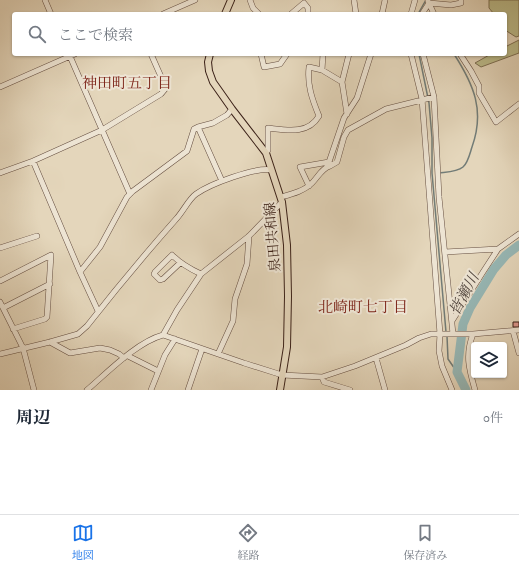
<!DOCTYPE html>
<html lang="ja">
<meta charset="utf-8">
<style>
body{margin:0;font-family:"IM FELL DW Pica","Noto Serif JP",serif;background:#f2f2f3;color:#1f2937}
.controls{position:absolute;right:12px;bottom:12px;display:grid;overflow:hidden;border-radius:4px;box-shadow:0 1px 3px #0004}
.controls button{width:36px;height:36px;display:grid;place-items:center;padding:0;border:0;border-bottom:1px solid #e0e1e3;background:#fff;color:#1f2937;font:20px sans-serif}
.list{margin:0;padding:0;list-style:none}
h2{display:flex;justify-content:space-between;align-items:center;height:52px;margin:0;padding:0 16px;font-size:17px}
h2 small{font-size:13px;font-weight:400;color:#747a83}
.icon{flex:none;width:22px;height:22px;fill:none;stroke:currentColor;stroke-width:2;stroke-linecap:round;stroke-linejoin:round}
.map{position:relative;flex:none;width:519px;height:390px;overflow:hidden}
.search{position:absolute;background:#fff;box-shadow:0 1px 3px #0004;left:12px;right:12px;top:12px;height:44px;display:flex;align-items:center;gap:10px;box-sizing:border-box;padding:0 14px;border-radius:4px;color:#747a83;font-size:15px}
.sheet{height:124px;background:#fff}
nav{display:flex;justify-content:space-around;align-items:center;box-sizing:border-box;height:56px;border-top:1px solid #e0e1e3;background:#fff;font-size:11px;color:#747a83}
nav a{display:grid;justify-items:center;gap:2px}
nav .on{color:#1a73e8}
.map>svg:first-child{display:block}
</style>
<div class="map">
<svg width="519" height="390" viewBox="0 0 519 390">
<rect width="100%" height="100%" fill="#e4d6bb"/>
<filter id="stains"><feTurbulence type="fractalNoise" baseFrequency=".005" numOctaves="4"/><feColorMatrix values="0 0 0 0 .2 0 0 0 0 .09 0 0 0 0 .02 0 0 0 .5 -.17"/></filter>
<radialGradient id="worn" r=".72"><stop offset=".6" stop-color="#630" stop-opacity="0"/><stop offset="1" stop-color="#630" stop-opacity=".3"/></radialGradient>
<!-- green -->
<path fill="#bcbc8b" stroke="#7c6e52" d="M489,0H519V36L516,37L505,30V14H494L489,8Z
M519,40V53L481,67L475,63L491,54H505V47Z"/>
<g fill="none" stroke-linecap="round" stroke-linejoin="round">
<!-- stream -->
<path stroke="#727c77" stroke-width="1.5" d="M418,14L426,0
M419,54L429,103L432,138V173L446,332
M439,173C447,172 457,172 463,167C468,163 470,153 472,147C485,111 474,85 454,54
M447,336L448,359L457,372"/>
<!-- river -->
<path stroke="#97b8b6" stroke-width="9" d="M466,390L457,372L463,324L470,308L494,269L506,255L519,245"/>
</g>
<!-- building -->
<path fill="#dd988f" stroke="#3b2118" d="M513,322H519V327H513Z"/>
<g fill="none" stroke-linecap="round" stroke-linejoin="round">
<defs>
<path id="minor" d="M45,0L51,14
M250,0L253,8L259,14
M354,0L356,14
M428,1L434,14
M429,3L451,5L461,3V0
M163,14L195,0
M291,14L304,3L308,8V14
M382,14L385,0
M411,14L415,0
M422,14L429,3
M69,54L130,194
M261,54L264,67L280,64L287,54
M323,54L322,70L342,82
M411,54L422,99L440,334L439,351L442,366L452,390
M423,54L434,97L439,197L453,334
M460,54L471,71L479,86V93L496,122L519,104
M0,87L75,54
M347,114L342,82L349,54
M198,127L222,181
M266,153L268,150V128C286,130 308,135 319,116C312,99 307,85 309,67L322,70
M33,161L80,272L98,311
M329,162L330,166L337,162L344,137L348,130L386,109L434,97
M329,162L344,118L357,98L371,54
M0,173L33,161L102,130L161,94L166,88L151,54
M309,186L300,167L329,162
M281,197C292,194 304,191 312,183C318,177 322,168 330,166
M0,248L37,236
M445,252L498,249
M180,263L163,279L160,280L154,274L155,272L172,255C181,264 190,269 201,274
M80,272L100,247L127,197L133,191L187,151L194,129L198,127L213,123L227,115L232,109
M0,281L51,255L47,317L45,319L13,329
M0,302L23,348L34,390
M3,308L50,284
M452,321L483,272L498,249L519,234
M513,331L519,353
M473,334C465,355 469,369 475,390
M163,335L177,310L201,274L249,236L282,202
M50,342L70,353L100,348L110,350L119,354L124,358
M0,354L50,342L78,334L87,326C116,289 146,253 177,218C184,210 189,199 196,194C210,184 255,167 271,170
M218,354L233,321L235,299L247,264L249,236
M128,356L158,371
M376,358L385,390
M322,377L324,382L350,390
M87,390C108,372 137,342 163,335L244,363L282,375L322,377L355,366L406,345L419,338L431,334H473L519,330
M151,390L165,355L175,339
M188,390L202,349"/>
<path id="major" d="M225,14L231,0
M210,54L208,62L209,71L213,82L232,109L266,153L282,202L287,245L288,296L287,347L280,390"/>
</defs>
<!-- minor casing -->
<use href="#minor" stroke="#654e41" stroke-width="6"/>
<!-- major casing -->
<use href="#major" stroke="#3b2118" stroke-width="8"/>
<!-- minor -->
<use href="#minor" stroke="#ede4d3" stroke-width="5"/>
<!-- major -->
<use href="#major" stroke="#e4d6bb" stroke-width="6"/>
</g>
<g text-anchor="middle" stroke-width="4" stroke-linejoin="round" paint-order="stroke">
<!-- street labels -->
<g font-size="14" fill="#3b2118" stroke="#ede4d3">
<text transform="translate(272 237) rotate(-95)" y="5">泉田共和線</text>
</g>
<!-- neighbourhood labels -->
<g font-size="15" fill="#7a1f14" stroke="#ede4d3">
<text x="127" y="88">神田町五丁目</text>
<text x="363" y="312">北崎町七丁目</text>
</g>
<!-- water labels -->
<g font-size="15" font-style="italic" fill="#524740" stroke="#ede4d3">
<text transform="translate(464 294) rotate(-62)" y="5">皆瀬川</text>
</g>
</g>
<rect width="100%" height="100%" filter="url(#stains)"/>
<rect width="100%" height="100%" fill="url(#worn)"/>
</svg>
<div class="controls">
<button><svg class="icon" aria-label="layers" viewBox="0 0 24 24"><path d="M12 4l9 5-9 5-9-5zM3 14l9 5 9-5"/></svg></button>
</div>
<div class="search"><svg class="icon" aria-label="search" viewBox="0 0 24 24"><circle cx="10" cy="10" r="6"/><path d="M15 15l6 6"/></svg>ここで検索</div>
</div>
<section class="sheet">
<h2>周辺<small>0件</small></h2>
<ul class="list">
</ul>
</section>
<nav>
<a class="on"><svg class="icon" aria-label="map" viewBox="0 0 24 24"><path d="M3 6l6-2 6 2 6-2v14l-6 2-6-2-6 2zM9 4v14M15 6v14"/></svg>地図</a>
<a><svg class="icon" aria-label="directions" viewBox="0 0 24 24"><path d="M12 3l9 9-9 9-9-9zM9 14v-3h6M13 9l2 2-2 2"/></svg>経路</a>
<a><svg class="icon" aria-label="saved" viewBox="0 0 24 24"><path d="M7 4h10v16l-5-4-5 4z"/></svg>保存済み</a>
</nav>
